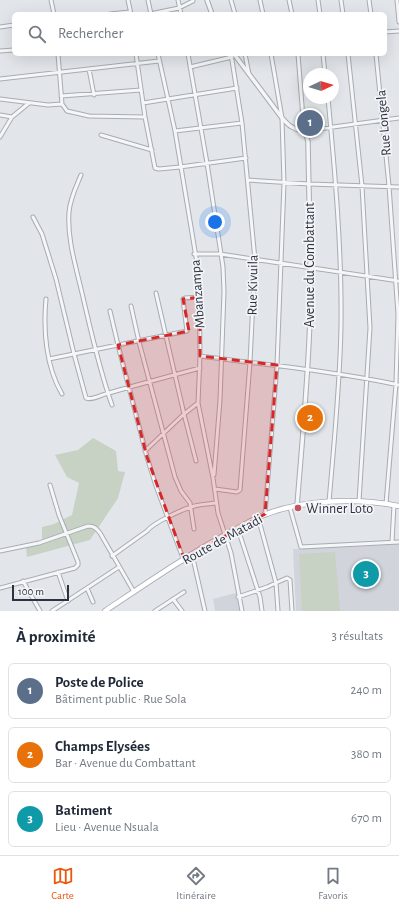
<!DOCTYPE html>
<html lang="fr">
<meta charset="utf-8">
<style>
body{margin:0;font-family:"Alegreya Sans",sans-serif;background:#f2f2f3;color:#1f2937}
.compass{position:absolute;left:303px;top:68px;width:36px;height:36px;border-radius:50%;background:#fff;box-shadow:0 4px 16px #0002;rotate:86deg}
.scale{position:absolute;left:12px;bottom:10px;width:57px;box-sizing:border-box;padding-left:4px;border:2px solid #2c3240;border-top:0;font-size:11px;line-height:14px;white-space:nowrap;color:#2c3240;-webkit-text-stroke:3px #f2f4f7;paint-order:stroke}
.you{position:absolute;left:215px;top:222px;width:14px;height:14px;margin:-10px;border:3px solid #fff;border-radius:50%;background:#1a73e8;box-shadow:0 0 0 6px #1a73e833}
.badge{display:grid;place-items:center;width:26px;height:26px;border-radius:50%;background:#ea580c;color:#fff;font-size:13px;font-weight:700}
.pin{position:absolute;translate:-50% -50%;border:2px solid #fff;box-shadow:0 1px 4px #0006}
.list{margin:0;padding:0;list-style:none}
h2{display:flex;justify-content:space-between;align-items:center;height:52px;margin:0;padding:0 16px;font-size:17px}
h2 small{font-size:13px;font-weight:400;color:#747a83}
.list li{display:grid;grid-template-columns:26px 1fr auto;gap:12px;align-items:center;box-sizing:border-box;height:56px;margin:0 8px 8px;padding:0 8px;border:1px solid #e0e1e3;border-radius:6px}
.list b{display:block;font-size:15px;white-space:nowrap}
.list p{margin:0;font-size:13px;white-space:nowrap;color:#747a83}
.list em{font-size:13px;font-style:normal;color:#747a83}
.icon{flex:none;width:22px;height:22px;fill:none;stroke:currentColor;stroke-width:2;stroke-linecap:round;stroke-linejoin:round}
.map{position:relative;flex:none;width:399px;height:611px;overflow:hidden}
.search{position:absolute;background:#fff;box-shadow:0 4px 16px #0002;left:12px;right:12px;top:12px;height:44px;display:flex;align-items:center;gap:10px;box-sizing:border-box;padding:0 14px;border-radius:6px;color:#747a83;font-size:15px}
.sheet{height:244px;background:#fff}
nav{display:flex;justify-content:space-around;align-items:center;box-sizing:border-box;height:56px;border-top:1px solid #e0e1e3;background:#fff;font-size:11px;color:#747a83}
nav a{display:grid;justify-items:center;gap:2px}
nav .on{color:#ea580c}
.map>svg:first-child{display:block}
</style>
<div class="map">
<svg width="399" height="611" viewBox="0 0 399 611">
<rect width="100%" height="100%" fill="#e2e5e9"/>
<!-- built -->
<path fill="#d1d4db" d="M399,544V611H296L293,549Z
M236,593L240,611H215L213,599Z"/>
<!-- green -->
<path fill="#c7d2c4" d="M93,438L116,451L118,471L125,472L118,498L90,540L27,557L26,547L42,544V527L54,524L72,515L79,483L67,477L55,455L78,450Z
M335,552L340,611H302L299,554Z"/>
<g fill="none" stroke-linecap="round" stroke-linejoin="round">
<defs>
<path id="minor" d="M51,0L54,14
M128,0L131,14
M148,0L151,14
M178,0L181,14
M231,0L235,14
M260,0L263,14
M289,0L292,14
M318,0L320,14
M341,0L343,14
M369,0L371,14
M397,0L399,22
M110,14L130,12
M150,14L179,8L193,1
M0,27L14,25
M385,32L399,31
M0,51L14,50
M58,54L62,104L67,111L89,116L145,117
M136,54L145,117L155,168L159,169L180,167L246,158
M158,54L175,131L199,275L200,356L198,403L213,478L218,513L231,553L242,611
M188,54L207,163L223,267L224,292L220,400L214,475
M245,54L249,74
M298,54L304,131L399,118
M323,54L325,74
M348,54L362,186L370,328L359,501
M376,54L389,186L398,314L396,384L386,504
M190,67L232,57
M89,69L94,95
M0,79L159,61
M61,96L141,90
M328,98C335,173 342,250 341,326C340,385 334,443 329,502
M0,99L48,105L62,104
M143,103L237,88
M0,115L12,117
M175,131L242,123
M101,135L152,150
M0,137L12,117L29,103
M81,175C76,187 70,199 69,212C67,239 76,267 82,293C91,331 99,369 112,405
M248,180L309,184L399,187
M33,217L42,234L56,279L74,354L86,398C93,401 102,394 109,393C140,384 170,376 200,368
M194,254H220L399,281
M156,293L184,414L196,461
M46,299C43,330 46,367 62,394
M131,306L139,342L175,477L181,491L190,503L194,529
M110,311L118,345L147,457L156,486L184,561
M200,356C267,365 333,371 399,385
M49,359L187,331L183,299L185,298L200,297
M145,451L184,414L198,403
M215,489L237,492L240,490L250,362L255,260L242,123L231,54
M290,508L301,547L399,542
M265,514L277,365L284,183L282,118L271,54
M258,517L276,583L278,611
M238,529L260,597L262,611
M392,542L394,505
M0,551L39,543L88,526C94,526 96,528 100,533L134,592
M192,554L205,611
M112,556L147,531C153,523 181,510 191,507C199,504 208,504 216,503
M58,572L68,601
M23,581L40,611
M0,588L75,568L78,565V562L59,515L50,485
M87,588L93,602
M238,597L267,587L287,578L290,580L292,611
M173,599L182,611
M52,611L119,567
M155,611L184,592"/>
<path id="tertiary" d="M207,0L212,14
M234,54L282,118C285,121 288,125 292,127C302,133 305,127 308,142C309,200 311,259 310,318C308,380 302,443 297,506"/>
<path id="primary" d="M105,611C147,583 189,554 234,530C244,525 253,519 264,515C304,499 357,498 399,506"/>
</defs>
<!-- minor casing -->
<use href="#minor" stroke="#a8acb3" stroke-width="5"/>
<!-- tertiary casing -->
<use href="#tertiary" stroke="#a8acb3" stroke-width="5.5"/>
<!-- primary casing -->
<use href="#primary" stroke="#a3a9b4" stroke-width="6"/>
<!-- minor -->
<use href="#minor" stroke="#f5f6f8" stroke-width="3"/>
<!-- tertiary -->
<use href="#tertiary" stroke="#f5f6f8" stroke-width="3.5"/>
<!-- primary -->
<use href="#primary" stroke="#fff" stroke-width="4.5"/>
</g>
<!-- marked area -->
<path fill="#d62828" fill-opacity="0.2" stroke="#d62828" stroke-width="3" stroke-dasharray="8 5" stroke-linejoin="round" d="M200,297V356L277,365L265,514L184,559L147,457L118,345L189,331L183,299Z"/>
<!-- markers -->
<circle fill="#c2545f" stroke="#f2f4f7" stroke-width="1.5" cx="298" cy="508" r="4"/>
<g text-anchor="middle" stroke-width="3.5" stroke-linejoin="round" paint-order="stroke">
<!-- street labels -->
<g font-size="14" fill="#2c3240" stroke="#f2f4f7">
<text transform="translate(383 123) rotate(-95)" y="5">Rue Longela</text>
<text transform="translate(309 265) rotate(-90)" y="5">Avenue du Combattant</text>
<text transform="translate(252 285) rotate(-89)" y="5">Rue Kivuila</text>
<text transform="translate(197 294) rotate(-94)" y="5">Mbanzampa</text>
<text transform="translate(222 539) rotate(-29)" y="5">Route de Matadi</text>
</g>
<!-- poi labels -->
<g font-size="14" fill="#2c3240" stroke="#f2f4f7" text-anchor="start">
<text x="306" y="513">Winner Loto</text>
</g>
</g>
</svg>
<svg class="compass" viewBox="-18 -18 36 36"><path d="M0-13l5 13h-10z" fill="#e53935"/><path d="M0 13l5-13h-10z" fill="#747a83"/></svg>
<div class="scale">100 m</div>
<div class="you"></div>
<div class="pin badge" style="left:310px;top:123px;background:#5c6f8a">1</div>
<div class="pin badge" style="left:310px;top:418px;background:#e8710a">2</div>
<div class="pin badge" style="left:366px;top:574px;background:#0f9aa8">3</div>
<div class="search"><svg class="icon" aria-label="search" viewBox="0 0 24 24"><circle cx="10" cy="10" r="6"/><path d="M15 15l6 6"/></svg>Rechercher</div>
</div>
<section class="sheet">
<h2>À proximité<small>3 résultats</small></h2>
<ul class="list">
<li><span class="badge" style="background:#5c6f8a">1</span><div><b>Poste de Police</b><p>Bâtiment public · Rue Sola</p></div><em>240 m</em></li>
<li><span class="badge" style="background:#e8710a">2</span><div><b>Champs Elysées</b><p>Bar · Avenue du Combattant</p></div><em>380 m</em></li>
<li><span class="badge" style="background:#0f9aa8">3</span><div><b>Batiment</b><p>Lieu · Avenue Nsuala</p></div><em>670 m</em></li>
</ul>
</section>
<nav>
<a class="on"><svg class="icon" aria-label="map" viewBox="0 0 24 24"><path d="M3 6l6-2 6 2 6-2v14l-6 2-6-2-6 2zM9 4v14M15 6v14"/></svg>Carte</a>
<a><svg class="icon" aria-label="directions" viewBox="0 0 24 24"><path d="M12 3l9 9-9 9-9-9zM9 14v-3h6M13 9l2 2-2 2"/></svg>Itinéraire</a>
<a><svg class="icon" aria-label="saved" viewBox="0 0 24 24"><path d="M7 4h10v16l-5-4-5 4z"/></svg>Favoris</a>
</nav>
